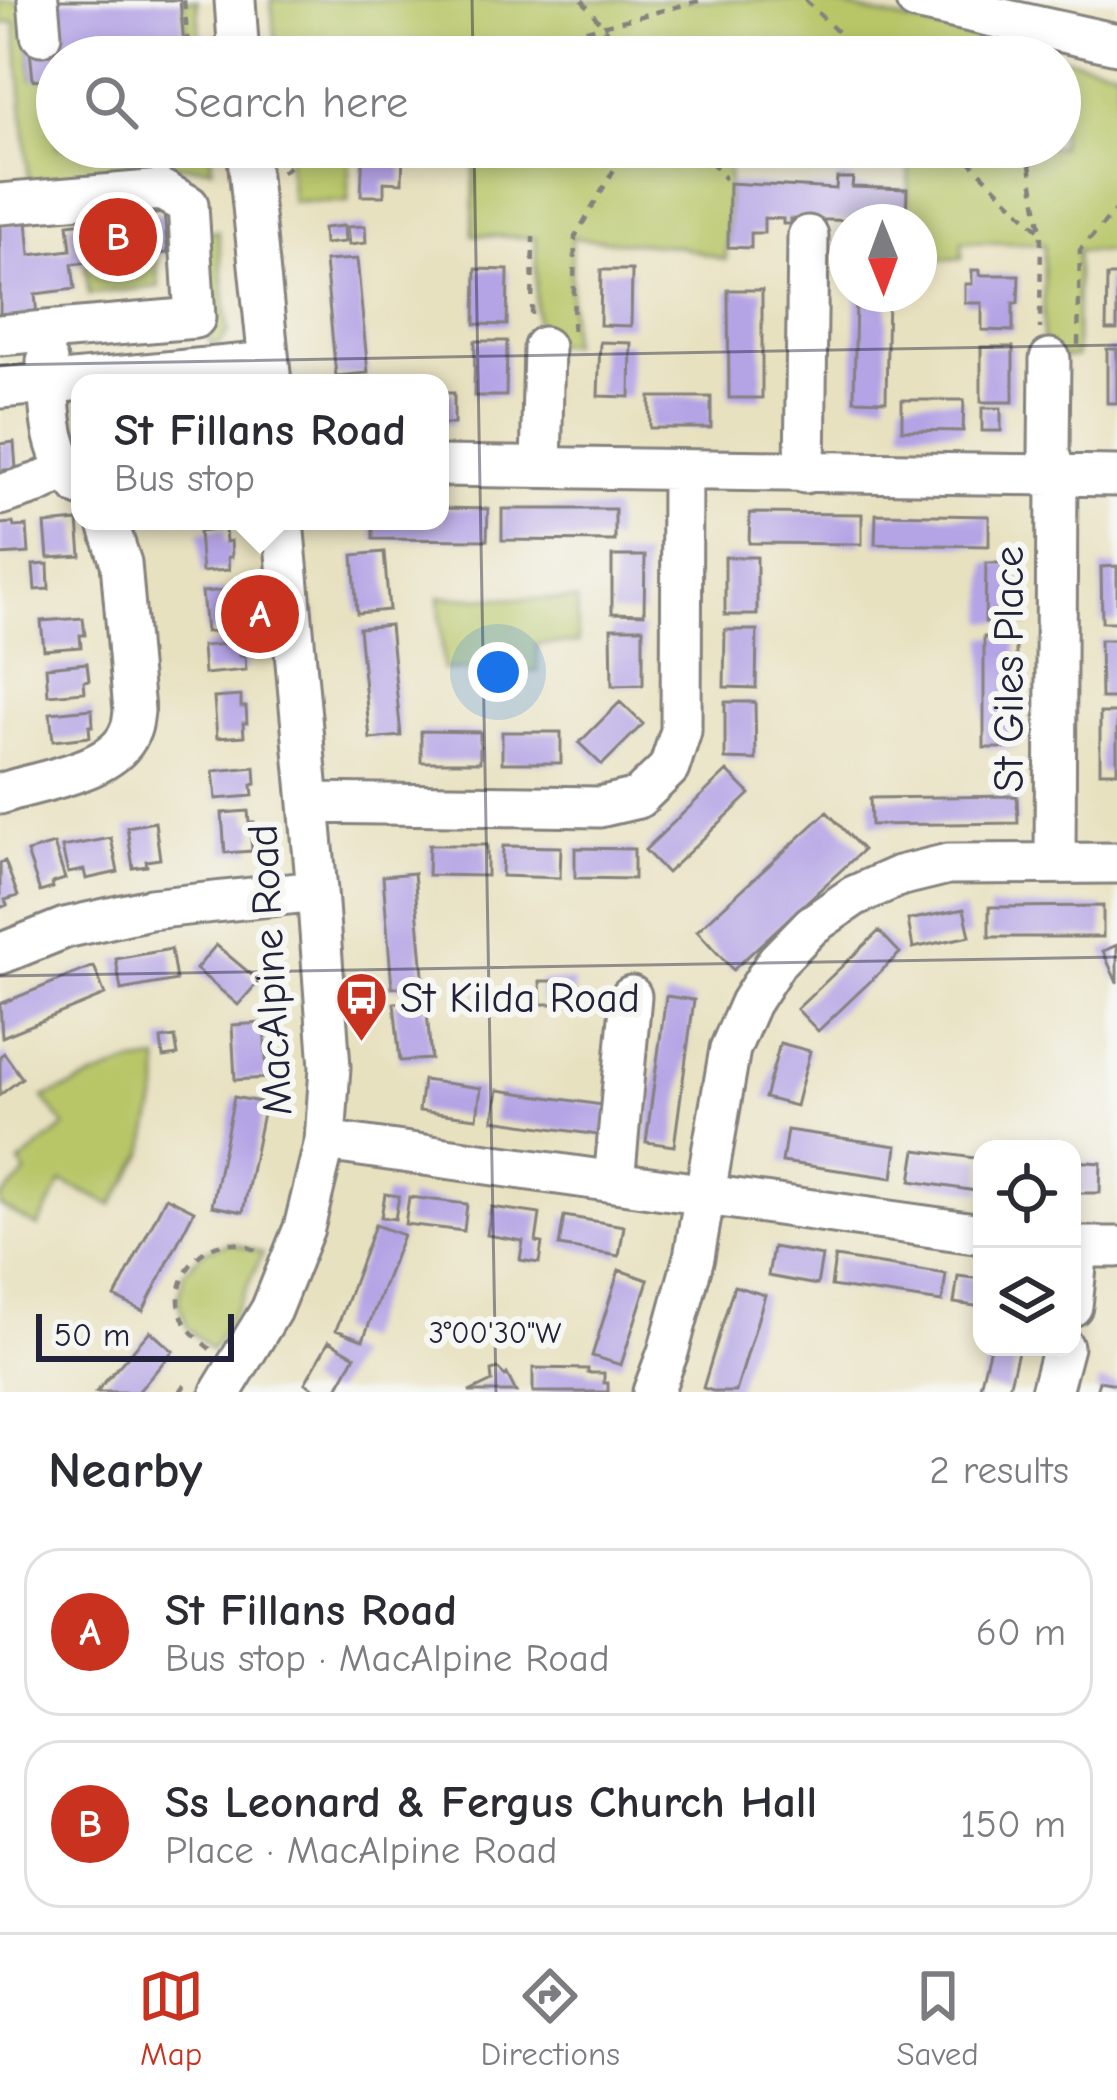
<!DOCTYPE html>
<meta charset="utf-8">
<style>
body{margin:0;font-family:"Comic Neue",sans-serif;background:#f2f2f3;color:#2b2b33}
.controls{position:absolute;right:36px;bottom:36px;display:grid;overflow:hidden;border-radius:24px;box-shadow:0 6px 18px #0003}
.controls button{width:108px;height:108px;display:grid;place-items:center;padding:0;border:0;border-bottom:3px solid #e1e1e2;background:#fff;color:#2b2b33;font:60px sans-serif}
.compass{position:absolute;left:829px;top:204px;width:108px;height:108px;border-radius:50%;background:#fff;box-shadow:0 6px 18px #0003;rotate:179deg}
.scale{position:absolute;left:36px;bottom:30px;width:198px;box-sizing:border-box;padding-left:12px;border:6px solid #22223b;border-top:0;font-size:33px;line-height:42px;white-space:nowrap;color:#22223b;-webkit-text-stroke:9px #f6f6f2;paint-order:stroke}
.you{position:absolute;left:498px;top:672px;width:42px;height:42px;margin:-30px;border:9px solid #fff;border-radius:50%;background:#1a73e8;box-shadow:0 0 0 18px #1a73e833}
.badge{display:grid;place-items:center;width:78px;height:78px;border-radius:50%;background:#c8321e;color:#fff;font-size:39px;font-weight:700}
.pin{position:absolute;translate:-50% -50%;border:6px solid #fff;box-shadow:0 3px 12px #0006}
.popup{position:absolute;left:71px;top:374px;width:378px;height:156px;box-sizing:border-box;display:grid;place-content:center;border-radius:24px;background:#fff;filter:drop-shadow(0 3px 9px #0005);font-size:39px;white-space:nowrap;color:#7c7c81}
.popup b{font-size:45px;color:#2b2b33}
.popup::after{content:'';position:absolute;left:50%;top:100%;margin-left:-24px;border:24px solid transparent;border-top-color:#fff}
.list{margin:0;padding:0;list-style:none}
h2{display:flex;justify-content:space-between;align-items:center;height:156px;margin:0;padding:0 48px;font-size:51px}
h2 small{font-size:39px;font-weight:400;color:#7c7c81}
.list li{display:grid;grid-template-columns:78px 1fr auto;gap:36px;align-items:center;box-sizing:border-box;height:168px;margin:0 24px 24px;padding:0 24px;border:3px solid #e1e1e2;border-radius:36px}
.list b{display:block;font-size:45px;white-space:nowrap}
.list p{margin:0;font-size:39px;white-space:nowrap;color:#7c7c81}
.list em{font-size:39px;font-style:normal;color:#7c7c81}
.icon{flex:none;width:66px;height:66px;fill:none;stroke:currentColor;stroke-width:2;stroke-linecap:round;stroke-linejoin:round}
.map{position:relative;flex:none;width:1117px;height:1392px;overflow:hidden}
.search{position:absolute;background:#fff;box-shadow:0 6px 18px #0003;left:36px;right:36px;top:36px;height:132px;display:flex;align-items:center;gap:30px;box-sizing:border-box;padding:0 42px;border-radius:66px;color:#7c7c81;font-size:45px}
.sheet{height:540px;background:#fff}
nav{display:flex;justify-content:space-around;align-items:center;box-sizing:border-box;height:168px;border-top:3px solid #e1e1e2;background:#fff;font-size:33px;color:#7c7c81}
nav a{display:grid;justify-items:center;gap:6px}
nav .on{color:#c8321e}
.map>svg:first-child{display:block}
</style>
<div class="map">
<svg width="1117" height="1392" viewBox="0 0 1117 1392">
<rect width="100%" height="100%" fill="#f6f6f2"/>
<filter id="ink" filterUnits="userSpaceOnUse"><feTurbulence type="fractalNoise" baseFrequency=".00833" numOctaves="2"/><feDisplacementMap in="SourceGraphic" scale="24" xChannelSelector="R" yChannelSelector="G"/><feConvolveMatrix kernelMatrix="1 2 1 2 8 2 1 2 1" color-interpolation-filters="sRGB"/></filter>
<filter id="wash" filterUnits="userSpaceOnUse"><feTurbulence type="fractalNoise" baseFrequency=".004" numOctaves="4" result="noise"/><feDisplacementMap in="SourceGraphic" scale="48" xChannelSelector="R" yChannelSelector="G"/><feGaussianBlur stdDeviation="2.7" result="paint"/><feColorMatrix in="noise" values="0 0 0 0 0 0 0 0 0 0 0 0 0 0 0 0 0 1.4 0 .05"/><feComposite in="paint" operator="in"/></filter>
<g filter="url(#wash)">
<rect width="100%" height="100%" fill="#e8e1c0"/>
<!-- green -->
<path fill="#b8c668" stroke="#6d7452" stroke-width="3" d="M0,0H26L32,79L56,78L57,147H210L212,168L159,165L29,181L15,21L0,24Z
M184,0H197L202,57H189Z
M271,0H817L1059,57H277Z
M1060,57L1117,69V252L1077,251L1076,357H1043L1044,244L962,242V258L919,261V222H907L909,165L729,162L726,260L677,246L572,238L570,344H536V238L473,235L475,147H1060Z
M287,147H350L348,202L292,201Z
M218,231L228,332L220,343L210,344L200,252L203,233Z
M155,255L159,287L89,294L85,262Z
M439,597L577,600L578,643L537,644L538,671L443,670Z
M159,1060V1088L144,1154L112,1205L62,1182L38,1227L0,1206V1199L26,1174L19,1163L65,1126L43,1098L129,1064Z
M231,1243L263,1253L239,1304L211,1350L187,1327L178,1300L184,1272L204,1251Z"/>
<g id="blocks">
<!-- building -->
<path fill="#b4a3e5" d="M50,0H180L185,57H57V78L33,80L29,40Z
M363,147H403L402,183L384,182V196H361Z
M837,178H853L852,187L907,189L906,222L790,219V224H783V219L764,218V233H751V248L728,247L729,183L836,189Z
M164,213L168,253L72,264L75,289L35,294L37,317L0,322V224L27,221L30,255L71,250L68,224Z
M344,226L345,242L324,244L323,228Z
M365,226L366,243L349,245L347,227Z
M357,259L368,373L336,376L325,261Z
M476,269L508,270L507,325L475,324Z
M601,270H632L631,326L600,325Z
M972,270H980V275H1019L1018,303H1013V331L982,330V303H965V284H972Z
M1107,276H1117V330H1106Z
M728,290H762V398H729Z
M856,294H888L886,401L854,400Z
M475,341H507L506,396H474Z
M600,342L631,343L630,397L598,396Z
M981,347H1013V402H981Z
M1107,349H1117V403H1107Z
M440,393H454V424H440Z
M650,397H711V428H650Z
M902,400H964L963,431L902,430Z
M982,408H1001V431H982Z
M14,442L16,469L4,470L5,474L0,475V444Z
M440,508L488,509L487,540L373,539V521H440Z
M502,509H615V541L502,540Z
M750,513L862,514V544L749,543Z
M876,514L989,516V546L875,544Z
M78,521L81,556L48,558L45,524Z
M13,523L14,527L27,526L29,553L0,555V524Z
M225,529L226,542L231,541L232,557H228L229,570L202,572L199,532Z
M384,552L389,610L357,613L353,555Z
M612,556H645L644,614L612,613Z
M725,557H757V615H725Z
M986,563H1017V622H985Z
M48,564L49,589L35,590L33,565Z
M1117,566V622H1102L1101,567Z
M229,590L230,602L234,601L235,617H231L232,630L206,632L202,592Z
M83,618L85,635H80L81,647L44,650L41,621Z
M390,625L401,736L370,739L359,628Z
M611,628H643V685L612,686Z
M725,630H757L756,688L724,687Z
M984,637H1016V748H984Z
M1100,640H1117V698H1101Z
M239,643L240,656H245L246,670L204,674L202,646Z
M87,663L89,680L84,681L85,692L48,695L46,667Z
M241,696V707H246L247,723H243L244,736L217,738L214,698Z
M620,702L643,724L602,765L579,743Z
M725,702H755L756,760L725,759Z
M92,709L93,726H89L90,737L53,741L50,713Z
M1100,713H1117V772H1100Z
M421,731L480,732V762H421Z
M502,732H561V763H502Z
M255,767L256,784L252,785L253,796L216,799L213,771Z
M727,771L750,794L667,873L645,850Z
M1017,796L1018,823L871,825L870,798Z
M248,811L249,823L254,822L255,838H251L252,851L225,853L222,813Z
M827,812L863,850L733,970L697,931Z
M155,822L160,859L146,861L147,866L133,868L127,827Z
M111,838L118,872L86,879L84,870L68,873L62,847Z
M54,844L65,879L52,883L53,888L40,892L27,852Z
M429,845H487V876L428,875Z
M503,846L561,847L560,878L502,876Z
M575,848L634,849V879L575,878Z
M5,861L18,896L5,900L7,905L0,908V863Z
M414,873L424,986L392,988L383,876Z
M1103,906V937H989V907Z
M964,909L970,936L913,948L908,920Z
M879,931L900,953L818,1031L797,1009Z
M216,945L259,981L238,1005L196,969Z
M1117,945V983L1103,951Z
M171,949L176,980L121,990L116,959Z
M94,966L105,995L2,1037L0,1004Z
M540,981H574V1004H541Z
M666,996L694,1000L674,1146L646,1142Z
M426,1000L431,1059L400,1061L394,1003Z
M264,1023L267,1078L235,1080L232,1025Z
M175,1037L178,1055L163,1057L161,1039Z
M780,1043L810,1051L796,1106L765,1098Z
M4,1053L22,1078L0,1095V1056Z
M423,1080L481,1088L477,1118L419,1111Z
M498,1090L609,1106L605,1136L493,1120Z
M234,1097L265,1103L243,1212L212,1206Z
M787,1130L897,1146L893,1178L782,1162Z
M916,1150L982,1159V1192L911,1181Z
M1072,1161L1101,1163L1100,1193H1072Z
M385,1194L399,1196L395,1219L381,1217Z
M166,1197L194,1211L143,1311L115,1297Z
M409,1197L467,1204L464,1231L405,1224Z
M491,1207L540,1214L536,1242L542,1243L539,1263L520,1260L523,1241L487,1235Z
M564,1216L624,1226L619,1256L559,1246Z
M375,1225L403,1235L363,1340L336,1330Z
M773,1247L822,1256L817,1285L768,1276Z
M835,1257L946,1274L942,1302L831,1286Z
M619,1270L648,1280L621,1365L592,1356Z
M958,1276L982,1279V1307L954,1303Z
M734,1286L765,1295L736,1392H716L703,1388Z
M150,1331L173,1351L138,1392H96Z
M329,1341L355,1356L335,1392H320L305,1383Z
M990,1347H1019L1008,1392L980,1386Z
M533,1368L588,1369V1373H604V1383H608V1392H533Z
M498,1369L505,1376L507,1374L516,1392H469L492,1381L491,1371Z
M1099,1381L1117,1384V1392H1096Z"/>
</g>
</g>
<g filter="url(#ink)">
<use href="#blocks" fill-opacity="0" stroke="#85827e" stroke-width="3"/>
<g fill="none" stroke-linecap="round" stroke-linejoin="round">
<defs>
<path id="minor" d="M38,0L41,35
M235,0L239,57
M916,0L1117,44
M247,147L271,383
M0,204L161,190L188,205L195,318L0,335
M1050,359L1049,454L1057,476L1055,863
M47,361C50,407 47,451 80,486
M0,388L269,362
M440,466L1117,476
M541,467L544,347
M805,473L808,236
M0,495L38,483L65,470
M0,794C38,780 115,773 130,731C133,725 133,718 134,711L121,563L107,521
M309,803L599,807L638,798L669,768L681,731L682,470
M0,954L65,928L150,909L317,891
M325,1141L982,1234
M614,1182L631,996
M1072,1247H1117
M1072,1306L1078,1248
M221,1392L271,1310L304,1228L325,1141L330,1067L317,891L283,521
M653,1392L668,1352L694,1257L730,1049L750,1003L777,961L812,925L854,896L899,876L948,864L1117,863
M1051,1392L1063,1347"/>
</defs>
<!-- minor casing -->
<use href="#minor" stroke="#85827e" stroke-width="45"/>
<!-- path -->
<path stroke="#85827e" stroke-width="4.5" stroke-dasharray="9 9" stroke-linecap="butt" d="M184,0L189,57
M582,0L627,57
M805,0L863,57
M481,57L703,0
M700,147L725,179
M955,147L1041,232
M1027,147L1041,232L1040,329
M282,172L316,147
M532,315L533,237
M573,331L575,237L627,147
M1078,345L1080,250L1117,209
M210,1349C203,1343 195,1337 189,1329C164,1297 189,1245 230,1243C238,1243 250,1248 258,1251
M180,1392L189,1379"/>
<!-- minor -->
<use href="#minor" stroke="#fff" stroke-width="39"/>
</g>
</g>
<!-- ticks -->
<path fill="none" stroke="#22223b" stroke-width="3" stroke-opacity="0.45" d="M472,0L473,57M474,147L496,1392M0,365L1117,345M0,976L1117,957"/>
<!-- icons -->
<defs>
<symbol id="bus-pin" viewBox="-11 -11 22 30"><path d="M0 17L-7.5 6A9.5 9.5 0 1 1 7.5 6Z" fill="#c8321e" stroke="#f6f6f2"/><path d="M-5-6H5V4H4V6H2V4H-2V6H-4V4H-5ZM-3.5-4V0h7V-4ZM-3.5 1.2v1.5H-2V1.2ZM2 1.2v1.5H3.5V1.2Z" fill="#fff"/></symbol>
</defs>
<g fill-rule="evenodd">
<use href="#bus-pin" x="332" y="968" width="59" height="81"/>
</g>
<g text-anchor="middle" stroke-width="12" stroke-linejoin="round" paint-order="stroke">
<!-- street labels -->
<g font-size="42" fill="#22223b" stroke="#f6f6f2">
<text transform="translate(1008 669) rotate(-90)" y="15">St Giles Place</text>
<text transform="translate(269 970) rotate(-93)" y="15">MacAlpine Road</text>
</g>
<!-- poi labels -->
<g font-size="42" fill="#22223b" stroke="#f6f6f2" text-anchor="start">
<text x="400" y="1012">St Kilda Road</text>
</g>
</g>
<g font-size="30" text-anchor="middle" fill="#22223b" stroke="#f6f6f2" stroke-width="12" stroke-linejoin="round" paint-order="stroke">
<text x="495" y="1343">3°00'30"W</text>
</g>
</svg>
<div class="controls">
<button><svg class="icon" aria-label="locate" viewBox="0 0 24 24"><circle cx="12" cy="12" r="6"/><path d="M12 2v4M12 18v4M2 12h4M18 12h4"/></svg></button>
<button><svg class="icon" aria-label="layers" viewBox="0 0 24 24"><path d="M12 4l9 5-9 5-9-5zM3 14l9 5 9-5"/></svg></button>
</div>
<svg class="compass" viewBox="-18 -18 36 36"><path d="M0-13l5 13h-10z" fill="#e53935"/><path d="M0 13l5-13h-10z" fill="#7c7c81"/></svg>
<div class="scale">50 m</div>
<div class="you"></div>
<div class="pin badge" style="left:260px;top:614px">A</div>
<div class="popup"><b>St Fillans Road</b>Bus stop</div>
<div class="pin badge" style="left:118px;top:237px">B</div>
<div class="search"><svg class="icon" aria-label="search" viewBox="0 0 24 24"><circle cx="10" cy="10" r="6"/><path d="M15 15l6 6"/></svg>Search here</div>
</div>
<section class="sheet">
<h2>Nearby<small>2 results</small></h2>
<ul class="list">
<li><span class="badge">A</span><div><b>St Fillans Road</b><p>Bus stop · MacAlpine Road</p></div><em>60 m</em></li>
<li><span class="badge">B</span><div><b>Ss Leonard &amp; Fergus Church Hall</b><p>Place · MacAlpine Road</p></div><em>150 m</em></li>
</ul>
</section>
<nav>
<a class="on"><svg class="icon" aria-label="map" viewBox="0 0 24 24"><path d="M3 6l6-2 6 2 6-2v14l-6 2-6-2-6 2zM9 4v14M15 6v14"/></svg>Map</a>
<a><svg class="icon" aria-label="directions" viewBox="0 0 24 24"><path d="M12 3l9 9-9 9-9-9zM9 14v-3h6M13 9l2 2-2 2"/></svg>Directions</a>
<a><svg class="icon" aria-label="saved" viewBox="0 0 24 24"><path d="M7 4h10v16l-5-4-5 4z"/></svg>Saved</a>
</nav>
